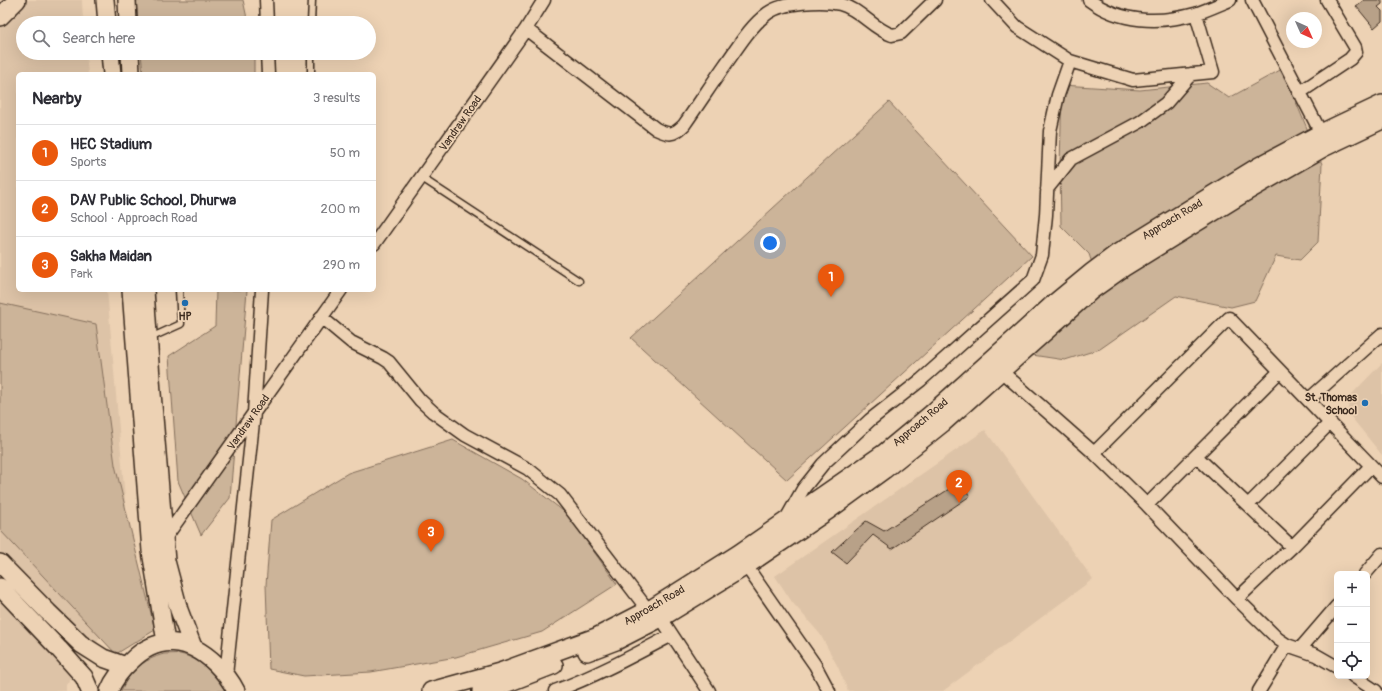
<!DOCTYPE html>
<meta charset="utf-8">
<style>
body{margin:0;font-family:Pangolin,sans-serif;background:#f2f2f3;color:#2b2b33}
.controls{position:absolute;right:12px;bottom:12px;display:grid;overflow:hidden;border-radius:6px;box-shadow:0 4px 16px #0002}
.controls button{width:36px;height:36px;display:grid;place-items:center;padding:0;border:0;border-bottom:1px solid #e1e1e2;background:#fff;color:#2b2b33;font:20px sans-serif}
.compass{position:absolute;left:1286px;top:12px;width:36px;height:36px;border-radius:50%;background:#fff;box-shadow:0 4px 16px #0002;rotate:135deg}
.you{position:absolute;left:770px;top:243px;width:14px;height:14px;margin:-10px;border:3px solid #fff;border-radius:50%;background:#1a73e8;box-shadow:0 0 0 6px #1a73e833}
.badge{display:grid;place-items:center;width:26px;height:26px;border-radius:50%;background:#ea580c;color:#fff;font-size:13px;font-weight:700}
.pin{position:absolute;translate:-50% -33px;filter:drop-shadow(0 1px 2px #0008)}
.pin::after{content:'';position:absolute;top:21px;width:14px;height:12px;background:inherit;clip-path:polygon(0 0,100% 0,50% 100%)}
.list{margin:0;padding:0;list-style:none}
h2{display:flex;justify-content:space-between;align-items:center;height:52px;margin:0;padding:0 16px;font-size:17px}
h2 small{font-size:13px;font-weight:400;color:#7c7c81}
.list li{display:grid;grid-template-columns:26px 1fr auto;gap:12px;align-items:center;box-sizing:border-box;height:56px;padding:0 16px;border-top:1px solid #e1e1e2}
.list b{display:block;font-size:15px;white-space:nowrap}
.list p{margin:0;font-size:13px;white-space:nowrap;color:#7c7c81}
.list em{font-size:13px;font-style:normal;color:#7c7c81}
.icon{flex:none;width:22px;height:22px;fill:none;stroke:currentColor;stroke-width:2;stroke-linecap:round;stroke-linejoin:round}
.map{position:relative;flex:none;width:1382px;height:691px;overflow:hidden}
.search{position:absolute;background:#fff;box-shadow:0 4px 16px #0002;left:16px;top:16px;width:360px;height:44px;display:flex;align-items:center;gap:10px;box-sizing:border-box;padding:0 14px;border-radius:22px;color:#7c7c81;font-size:15px}
.panel{position:absolute;background:#fff;box-shadow:0 4px 16px #0002;left:16px;top:72px;width:360px;height:220px;border-radius:6px}
.map>svg:first-child{display:block}
</style>
<div class="map">
<svg width="1382" height="691" viewBox="0 0 1382 691">
<rect width="100%" height="100%" fill="#edd2b4"/>
<filter id="ink" filterUnits="userSpaceOnUse"><feTurbulence type="fractalNoise" baseFrequency=".025" numOctaves="2"/><feDisplacementMap in="SourceGraphic" scale="8" xChannelSelector="R" yChannelSelector="G"/><feConvolveMatrix kernelMatrix="1 2 1 2 8 2 1 2 1" color-interpolation-filters="sRGB"/></filter>
<g filter="url(#ink)">
<!-- built -->
<path fill="#ddc3a7" d="M0,0H82L83,23H23V53H86L88,74H18V290H107L133,592L66,685V691H0Z
M1382,363V455L1347,412L1351,395Z
M985,430L1093,579L943,691H848L838,667L820,634L792,602L775,576Z"/>
<!-- green -->
<path fill="#ccb499" stroke="#846f5c" d="M136,0H243L248,23H138Z
M141,53H254V74H143Z
M1282,69L1322,164L1318,242L1300,260L1276,256L1255,301L1231,307L1176,296L1100,349L1065,360L1032,355L1101,290L1089,254L1061,226L1060,167L1062,85L1140,90L1207,83L1229,98Z
M889,102L1032,256L787,480L631,338Z
M216,290H247L230,498L201,535L178,481L169,356L215,326Z
M0,303L96,324L115,465L155,630L116,654L0,530Z
M453,440L522,479L567,514L617,584L542,632L456,657L371,672L304,676L269,669L266,585L271,520L348,473Z
M164,654C169,654 175,653 180,654C199,658 216,674 225,691H121C130,670 143,660 164,654Z"/>
<!-- building -->
<path fill="#b8a188" stroke="#3b2a1e" d="M1364,0H1382V4L1378,7L1382,11V21L1374,28L1356,6Z
M960,482L970,496L892,549L873,535L846,563L832,552L866,521L884,531Z"/>
<g fill="none" stroke-linecap="round" stroke-linejoin="round">
<defs>
<path id="lane" d="M311,23L312,0
M311,53V74
M422,178L579,281
M150,338L181,324L179,290"/>
<path id="street" d="M266,0L267,23
M992,0L1017,27L1070,61L1133,80L1213,72L1196,14
M1089,0C1120,23 1159,24 1195,14C1207,10 1218,5 1230,0
M1252,0L1321,133
M526,29L656,129C669,135 673,136 684,125C698,105 711,85 725,65C738,47 750,26 768,13C783,2 822,0 840,4C860,9 872,28 892,35L901,33L935,0
M267,53L268,74
M1299,93L1350,59L1356,52L1355,47L1327,0
M1047,189L1071,159L1140,122L1166,103L1191,74
M374,244L526,29L544,0
M321,317L351,342L383,358L389,362L420,400L433,412L465,435L528,469L560,495L648,610
M1001,371L1094,453L1147,505L1237,599L1278,639L1287,645L1316,655L1337,667
M1308,400L1382,334
M1094,453L1229,318L1382,477
M1196,456L1292,547
M1147,505L1280,371
M1248,505L1330,423
M786,519L803,489L823,464L870,420L921,380L1033,280L1042,255L1046,215L1050,131L1058,95L1070,61
M163,541L341,290
M742,560L815,665L829,691
M1365,574L1382,554
M1237,599L1292,547L1371,466
M657,612L709,691
M1300,649L1337,606
M226,675L254,413L262,290
M1353,676L1376,691
M555,691C596,676 634,655 672,635
M1259,691L1287,645"/>
<path id="secondary" d="M105,0L107,23
M127,0L128,23
M0,17L17,0
M110,53L112,74
M130,53L131,74
M131,290L151,551L166,642
M145,290L152,393L166,561L179,610L193,647
M0,563L48,612L81,644L103,658L126,666
M0,587L59,649L84,677L90,691
M587,652L616,641L661,618L746,566L829,510L884,470L943,423L1092,290L1123,268L1246,192L1323,148L1382,120
M109,691C114,679 121,670 131,661C158,634 189,638 216,664C224,672 231,681 236,691
M431,691L500,672L596,637L654,607L738,554L884,453L931,414L1052,305L1092,272L1116,254L1259,166L1321,133L1382,104
M481,691L505,684L554,665"/>
</defs>
<!-- lane casing -->
<use href="#lane" stroke="#3b2a1e" stroke-width="9"/>
<!-- street casing -->
<use href="#street" stroke="#3b2a1e" stroke-width="15"/>
<!-- secondary casing -->
<use href="#secondary" stroke="#3b2a1e" stroke-width="20"/>
<!-- lane -->
<use href="#lane" stroke="#edd2b4" stroke-width="6"/>
<!-- street -->
<use href="#street" stroke="#edd2b4" stroke-width="12"/>
<!-- secondary -->
<use href="#secondary" stroke="#edd2b4" stroke-width="17"/>
</g>
</g>
<!-- markers -->
<g fill="#1f6fb2" stroke="#edd2b4" stroke-width="1.5">
<circle cx="185" cy="303" r="4"/>
<circle cx="1365" cy="403" r="4"/>
</g>
<g text-anchor="middle" stroke-width="3.5" stroke-linejoin="round" paint-order="stroke">
<!-- street labels -->
<g font-size="11" fill="#3b2a1e" stroke="#edd2b4">
<text transform="translate(460 123) rotate(-55)" y="4">Vandraw Road</text>
<text transform="translate(1172 219) rotate(-31)" y="4">Approach Road</text>
<text transform="translate(248 422) rotate(-55)" y="4">Vandraw Road</text>
<text transform="translate(920 422) rotate(-40)" y="4">Approach Road</text>
<text transform="translate(654 605) rotate(-30)" y="4">Approach Road</text>
</g>
<!-- poi labels -->
<g font-size="11" font-weight="bold" fill="#3b2a1e" stroke="#edd2b4">
<text x="185" y="320">HP</text>
<text x="1357" y="401" text-anchor="end">St. Thomas<tspan x="1357" dy="13">School</tspan></text>
</g>
</g>
</svg>
<div class="controls">
<button>+</button>
<button>−</button>
<button><svg class="icon" aria-label="locate" viewBox="0 0 24 24"><circle cx="12" cy="12" r="6"/><path d="M12 2v4M12 18v4M2 12h4M18 12h4"/></svg></button>
</div>
<svg class="compass" viewBox="-18 -18 36 36"><path d="M0-13l5 13h-10z" fill="#e53935"/><path d="M0 13l5-13h-10z" fill="#7c7c81"/></svg>
<div class="you"></div>
<div class="pin badge" style="left:831px;top:297px">1</div>
<div class="pin badge" style="left:959px;top:503px">2</div>
<div class="pin badge" style="left:431px;top:552px">3</div>
<div class="search"><svg class="icon" aria-label="search" viewBox="0 0 24 24"><circle cx="10" cy="10" r="6"/><path d="M15 15l6 6"/></svg>Search here</div>
<section class="panel">
<h2>Nearby<small>3 results</small></h2>
<ul class="list">
<li><span class="badge">1</span><div><b>HEC Stadium</b><p>Sports</p></div><em>50 m</em></li>
<li><span class="badge">2</span><div><b>DAV Public School, Dhurwa</b><p>School · Approach Road</p></div><em>200 m</em></li>
<li><span class="badge">3</span><div><b>Sakha Maidan</b><p>Park</p></div><em>290 m</em></li>
</ul>
</section>
</div>
